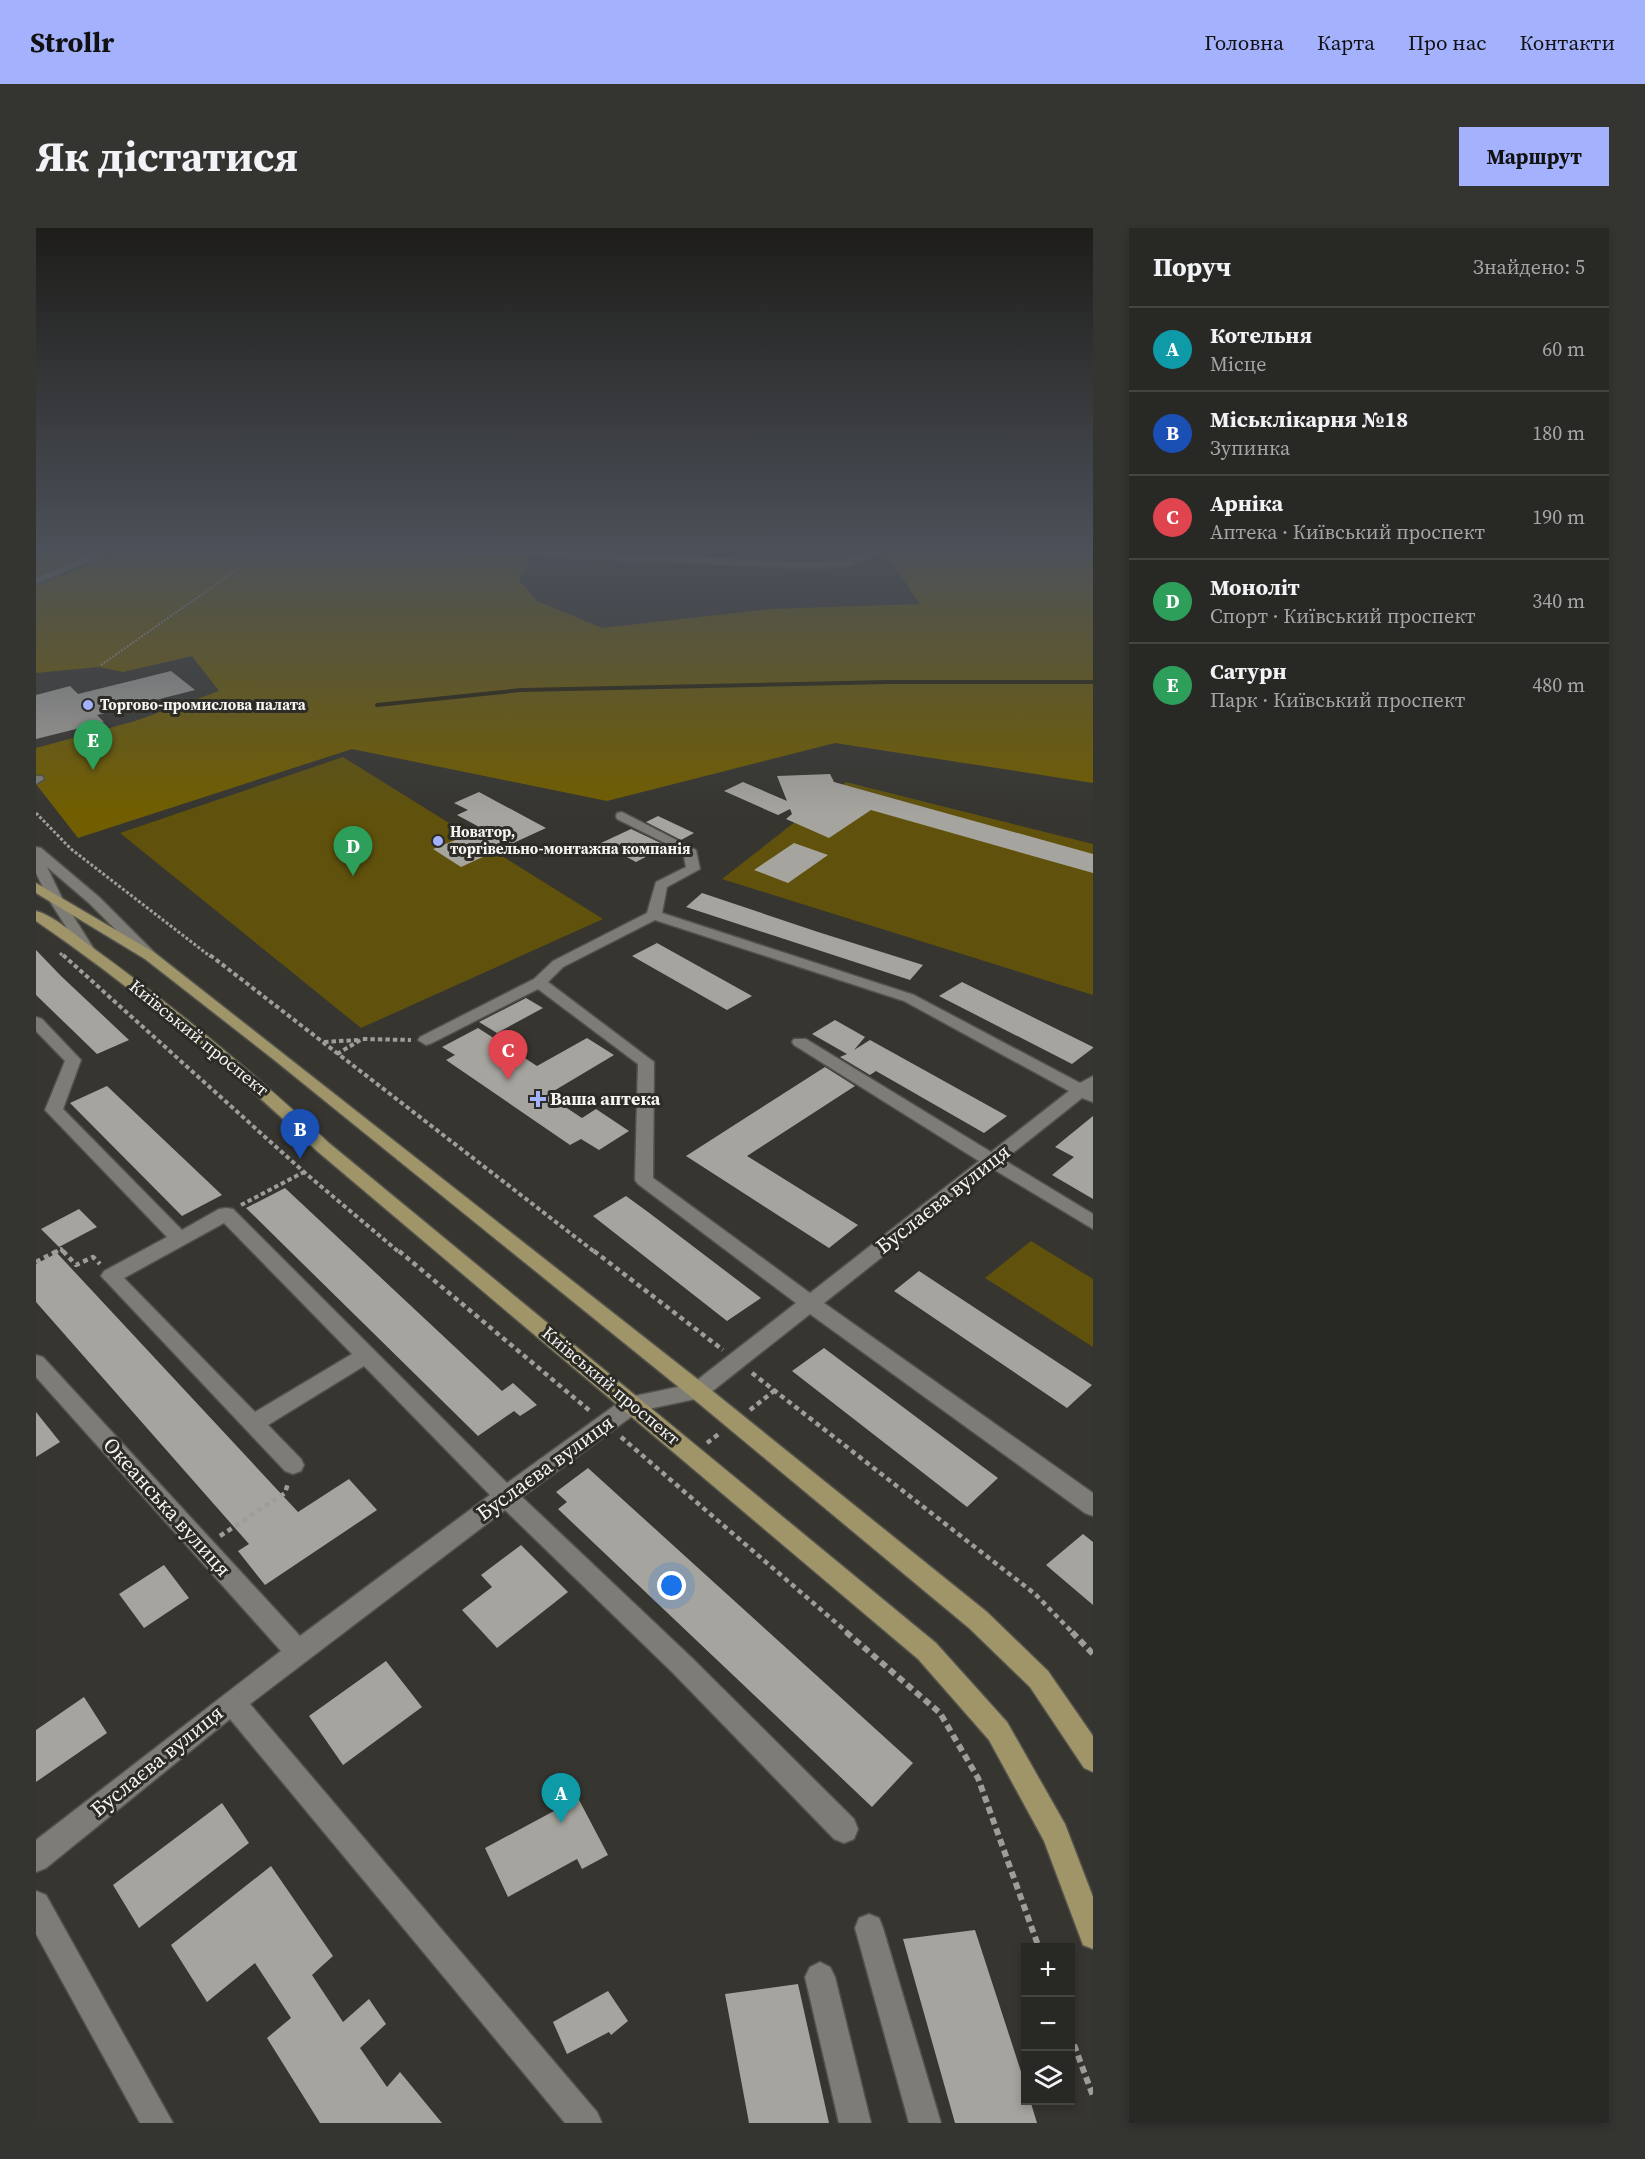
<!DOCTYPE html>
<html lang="uk">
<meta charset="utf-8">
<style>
body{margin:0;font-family:"Source Serif 4",serif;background:#343431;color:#f1f3f6}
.controls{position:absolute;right:18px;bottom:18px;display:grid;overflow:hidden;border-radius:0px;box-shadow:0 3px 9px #0003}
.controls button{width:54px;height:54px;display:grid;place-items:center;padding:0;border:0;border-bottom:2px solid #444441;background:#282824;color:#f1f3f6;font:30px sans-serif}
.you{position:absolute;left:636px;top:1358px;width:21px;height:21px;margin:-15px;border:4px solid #fff;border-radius:50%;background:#1a73e8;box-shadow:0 0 0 9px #1a73e833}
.badge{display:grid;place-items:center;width:39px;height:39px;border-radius:50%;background:#a4b1fc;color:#fff;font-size:20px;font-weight:700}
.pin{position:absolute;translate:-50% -50px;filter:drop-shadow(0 2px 3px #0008)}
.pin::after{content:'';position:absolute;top:32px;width:21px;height:18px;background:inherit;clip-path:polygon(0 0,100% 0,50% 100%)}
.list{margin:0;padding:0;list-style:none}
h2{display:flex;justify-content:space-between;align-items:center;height:78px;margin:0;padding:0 24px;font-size:26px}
h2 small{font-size:20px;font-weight:400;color:#a5a6a6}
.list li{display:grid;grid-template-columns:39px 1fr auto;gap:18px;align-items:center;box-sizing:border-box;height:84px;padding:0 24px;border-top:2px solid #444441}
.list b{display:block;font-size:22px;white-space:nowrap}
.list p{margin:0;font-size:20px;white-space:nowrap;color:#a5a6a6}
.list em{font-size:20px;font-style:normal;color:#a5a6a6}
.icon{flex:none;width:33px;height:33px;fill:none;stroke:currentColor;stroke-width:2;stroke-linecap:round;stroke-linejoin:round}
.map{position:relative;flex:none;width:1057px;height:1895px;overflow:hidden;border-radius:0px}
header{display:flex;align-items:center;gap:36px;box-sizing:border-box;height:84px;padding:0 30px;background:#a4b1fc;color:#111}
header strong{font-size:28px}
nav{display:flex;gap:33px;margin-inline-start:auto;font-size:21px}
.intro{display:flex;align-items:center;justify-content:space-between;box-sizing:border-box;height:144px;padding:0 36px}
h1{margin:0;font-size:42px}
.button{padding:15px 27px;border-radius:0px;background:#a4b1fc;color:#111;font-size:21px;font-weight:700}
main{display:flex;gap:36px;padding:0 36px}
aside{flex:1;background:#282824;border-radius:0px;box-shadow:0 3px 9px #0003}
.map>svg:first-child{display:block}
</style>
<header>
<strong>Strollr</strong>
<nav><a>Головна</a><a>Карта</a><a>Про нас</a><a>Контакти</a></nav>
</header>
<div class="intro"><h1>Як дістатися</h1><a class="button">Маршрут</a></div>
<main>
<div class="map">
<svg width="1057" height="1895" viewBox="0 0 1057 1895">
<rect width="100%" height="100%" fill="#363530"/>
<!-- green -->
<path fill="#60520c" d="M307,529L567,691L325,800L84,605Z
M810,554L1057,616V767L686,651Z
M995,1013L1057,1051V1119L949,1050Z"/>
<!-- forest -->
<path fill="#715e00" d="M21,320H71L0,349V329Z
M93,320H303L495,328L483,352L501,373L566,400L735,381L884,376L846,320H1057V555L799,515L571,573L316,521L42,610L0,556V520L99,493L183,463L156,428L87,444L63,439L0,445V358Z"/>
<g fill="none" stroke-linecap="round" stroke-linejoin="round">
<!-- stream -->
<path stroke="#251f06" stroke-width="4" d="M341,477L485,462L852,454H1057"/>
</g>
<!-- building -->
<path fill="#a6a49e" d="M135,443L159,462L61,487L68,494L0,511V467L34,458L42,466Z
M794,546L798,554L1057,626V645L835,582L793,610L750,591L756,586L754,581L742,587L688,563L707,554L751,573L741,548Z
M443,564L510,600L425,639L397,621L447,601L421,587L432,582L418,575Z
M622,588L658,605L645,612L610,594Z
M595,601L631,618L600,634L565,615Z
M758,615L792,627L752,655L718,642Z
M666,665L782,704L887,737L874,752L650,679Z
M621,715L716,768L691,782L596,728Z
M0,722L25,748L93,812L61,826L0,767Z
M926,754L1057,819V820L1036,836L903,768Z
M490,770L507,780L461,805L443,794Z
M799,792L829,809L818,822L834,812L971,888L948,905L840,843L834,847L804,829L811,826L776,806Z
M442,800L501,838L551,810L578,827L511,867L546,890L560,881L593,903L563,922L545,911L534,917L410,832L419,827L406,819Z
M789,839L819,858L711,928L822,997L793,1020L650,928Z
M71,858L186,967L146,988L34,875Z
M1057,888V971L1016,947L1038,929L1019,919Z
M249,960L466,1163L477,1155L501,1177L484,1188L478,1183L442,1208L210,980Z
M590,968L612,984L725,1070L691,1093L557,988Z
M43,981L61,999L23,1019L5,1001Z
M21,1025L262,1284L313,1251L341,1282L229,1357L202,1323L213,1316L0,1074V1036Z
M883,1043L1056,1157L1031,1180L858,1063Z
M788,1120L931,1227L962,1250L931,1279L756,1143Z
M0,1184L24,1214L0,1229Z
M552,1240L877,1535L836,1579L522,1281L531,1274L520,1264Z
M1047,1306L1057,1314V1377L1010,1337Z
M485,1317L532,1364L461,1420L426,1382L456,1359L445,1347Z
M128,1337L153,1370L108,1400L83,1366Z
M350,1433L386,1479L307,1537L273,1488Z
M48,1469L71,1505L0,1554V1502Z
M542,1570L572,1627L546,1641L541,1631L472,1669L449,1620Z
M186,1575L213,1615L103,1700L77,1657Z
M235,1638L297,1728L276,1747L307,1794L333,1771L350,1796L324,1820L351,1859L364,1844L406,1895H284L231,1810L255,1790L219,1735L171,1774L135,1717Z
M939,1702L990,1859V1872H994L1001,1895H919L867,1711Z
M762,1756L793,1895H713L689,1766Z
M572,1763L592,1793L575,1807L573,1804L531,1826L517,1794Z"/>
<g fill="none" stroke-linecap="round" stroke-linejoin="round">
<defs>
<path id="minor" d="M71,320H83L0,356V350Z
M395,320H462L761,334L808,333L846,320H859L809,339L761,340L399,323Z
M0,548H6L8,551L0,556Z
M586,584L660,622L664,641L631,659L626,685L878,767L1044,855L1057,848V874L1046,870L968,932L1057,986V1001L957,941L788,1075L1057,1265V1288L1049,1285L774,1086L669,1169L603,1183L486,1269L655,1429L818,1591L822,1601L818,1611L808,1615L798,1611L637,1445L469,1282L214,1476L561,1884L566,1895H529L194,1491L10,1640L0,1644V1612L245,1423L0,1149V1127L7,1129L264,1408L454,1267L328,1138L232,1197L265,1231L268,1237L265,1243L257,1246L249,1243L65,1048L68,1043L131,1009L9,882L29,833L0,803V789L6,791L45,832L27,881L146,1002L183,981L190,980L197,981L471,1255L589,1170L656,1156L760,1075L602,956L599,952L602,836L502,761L396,815L390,817L382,812L384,809L498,751L517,733L611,685L620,654L650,639L647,624L581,591L580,588L581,585ZM619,692L868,773L1033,863L955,924L770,811H758L756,814L758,817L943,933L774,1065L617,950L618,834L512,754L527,739ZM188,995L316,1126L219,1184L88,1050Z
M0,619L5,620L63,669L119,725L121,728L119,731H109L53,675L11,639L27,672L58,721L56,724H46L13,672L0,645Z
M0,1663L10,1667L137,1895H104L0,1706Z
M833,1686L843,1690L847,1700L905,1895H873L819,1700L823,1690Z
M784,1734L794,1739L799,1749L835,1895H803L769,1749L774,1739Z"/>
<path id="major" d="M0,655L119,725L669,1157L951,1384L1012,1443L1057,1508V1544L1048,1540L994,1459L933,1400L655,1169L237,831L109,731L0,665Z
M0,683C17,687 42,709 57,720C140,780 218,845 293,915L900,1415L971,1494L1029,1596L1057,1669V1721L1047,1717L1008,1613L953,1512L882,1431L281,923C193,839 100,762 0,693Z"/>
</defs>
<!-- minor casing -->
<use href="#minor" stroke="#52514c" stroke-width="3"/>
<!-- major casing -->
<use href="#major" stroke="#52514c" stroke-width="3"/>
<!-- path-far4 -->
<path stroke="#9e9d99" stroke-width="2" stroke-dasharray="2 1.5" stroke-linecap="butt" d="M65,437L232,320"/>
<!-- path-far3 -->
<path stroke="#9e9d99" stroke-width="3" stroke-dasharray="3 2" stroke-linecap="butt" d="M0,585L35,621L175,729
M24,725L28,729"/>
<!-- path-far2 -->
<path stroke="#9e9d99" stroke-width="4" stroke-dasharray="4.5 3" stroke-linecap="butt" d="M27,727L268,944L364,1025
M174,727L560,1025
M288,814L322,812
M301,826L326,811L375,812
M205,977L268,944
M18,1025L25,1021L28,1025"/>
<!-- path-far1 -->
<path stroke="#9e9d99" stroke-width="4.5" stroke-dasharray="5 4" stroke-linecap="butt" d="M27,1023L40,1037L57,1029L64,1036
M363,1023L554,1183
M558,1023L687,1122
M0,1034L21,1023
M716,1145L999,1366L1037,1405
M714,1182L739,1162
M585,1209L812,1405
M671,1215L684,1205
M184,1308L249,1265L252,1255"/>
<!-- path -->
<path stroke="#9e9d99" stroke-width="6" stroke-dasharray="7 4.5" stroke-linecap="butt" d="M810,1404L904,1485L942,1550L1003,1720
M1036,1404L1057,1426
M1034,1806L1057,1868"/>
<!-- minor -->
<use href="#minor" fill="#7d7c76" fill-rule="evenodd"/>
<!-- major -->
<use href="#major" fill="#9f9569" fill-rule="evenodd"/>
</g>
<!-- sky -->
<linearGradient id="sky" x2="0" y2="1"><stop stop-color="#1e1d1a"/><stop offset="0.55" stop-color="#4c5159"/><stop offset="1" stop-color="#4c5159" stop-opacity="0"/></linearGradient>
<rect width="1057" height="586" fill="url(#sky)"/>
<!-- markers -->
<g fill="#a4b1fc" stroke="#2c2b26" stroke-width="2">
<circle cx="52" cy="477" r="6"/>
<circle cx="402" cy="613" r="6"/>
<path d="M499 862h6v6h6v6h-6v6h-6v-6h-6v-6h6z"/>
</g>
<g text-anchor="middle" stroke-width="6" stroke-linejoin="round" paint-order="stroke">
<!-- far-poi labels -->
<g font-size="15" font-weight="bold" fill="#f6f5f2" stroke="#2c2b26" text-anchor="start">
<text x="64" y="482">Торгово-промислова палата</text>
<text x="414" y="609">Новатор,<tspan x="414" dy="17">торгівельно-монтажна компанія</tspan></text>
</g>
<!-- street labels -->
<g font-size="18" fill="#f6f5f2" stroke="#2c2b26">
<text transform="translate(163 810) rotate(39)" y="6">Київський проспект</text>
<text transform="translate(575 1158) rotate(40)" y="6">Київський проспект</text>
</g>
<!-- poi labels -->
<g font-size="18" font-weight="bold" fill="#f6f5f2" stroke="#2c2b26" text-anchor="start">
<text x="514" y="877">Ваша аптека</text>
</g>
<!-- near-street labels -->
<g font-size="21" fill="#f6f5f2" stroke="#2c2b26">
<text transform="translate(907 971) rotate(-38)" y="7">Буслаєва вулиця</text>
<text transform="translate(509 1240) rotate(-36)" y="7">Буслаєва вулиця</text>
<text transform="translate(131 1279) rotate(48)" y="7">Океанська вулиця</text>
<text transform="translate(121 1533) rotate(-39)" y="7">Буслаєва вулиця</text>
</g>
</g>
</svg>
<div class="controls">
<button>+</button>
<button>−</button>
<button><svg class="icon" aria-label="layers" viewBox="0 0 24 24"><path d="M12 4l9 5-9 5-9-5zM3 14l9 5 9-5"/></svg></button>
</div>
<div class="you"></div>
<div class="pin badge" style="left:525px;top:1595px;background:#0f9aa8">A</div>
<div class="pin badge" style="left:264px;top:931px;background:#1a4fb4">B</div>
<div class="pin badge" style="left:472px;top:852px;background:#e0444e">C</div>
<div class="pin badge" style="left:317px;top:648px;background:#2e9e5b">D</div>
<div class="pin badge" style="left:57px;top:542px;background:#2e9e5b">E</div>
</div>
<aside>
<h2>Поруч<small>Знайдено: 5</small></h2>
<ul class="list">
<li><span class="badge" style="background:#0f9aa8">A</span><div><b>Котельня</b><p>Місце</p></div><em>60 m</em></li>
<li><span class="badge" style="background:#1a4fb4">B</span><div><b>Міськлікарня №18</b><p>Зупинка</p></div><em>180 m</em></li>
<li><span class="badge" style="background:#e0444e">C</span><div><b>Арніка</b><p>Аптека · Київський проспект</p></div><em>190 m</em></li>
<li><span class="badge" style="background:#2e9e5b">D</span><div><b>Моноліт</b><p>Спорт · Київський проспект</p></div><em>340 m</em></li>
<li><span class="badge" style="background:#2e9e5b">E</span><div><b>Сатурн</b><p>Парк · Київський проспект</p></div><em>480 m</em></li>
</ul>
</aside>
</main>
